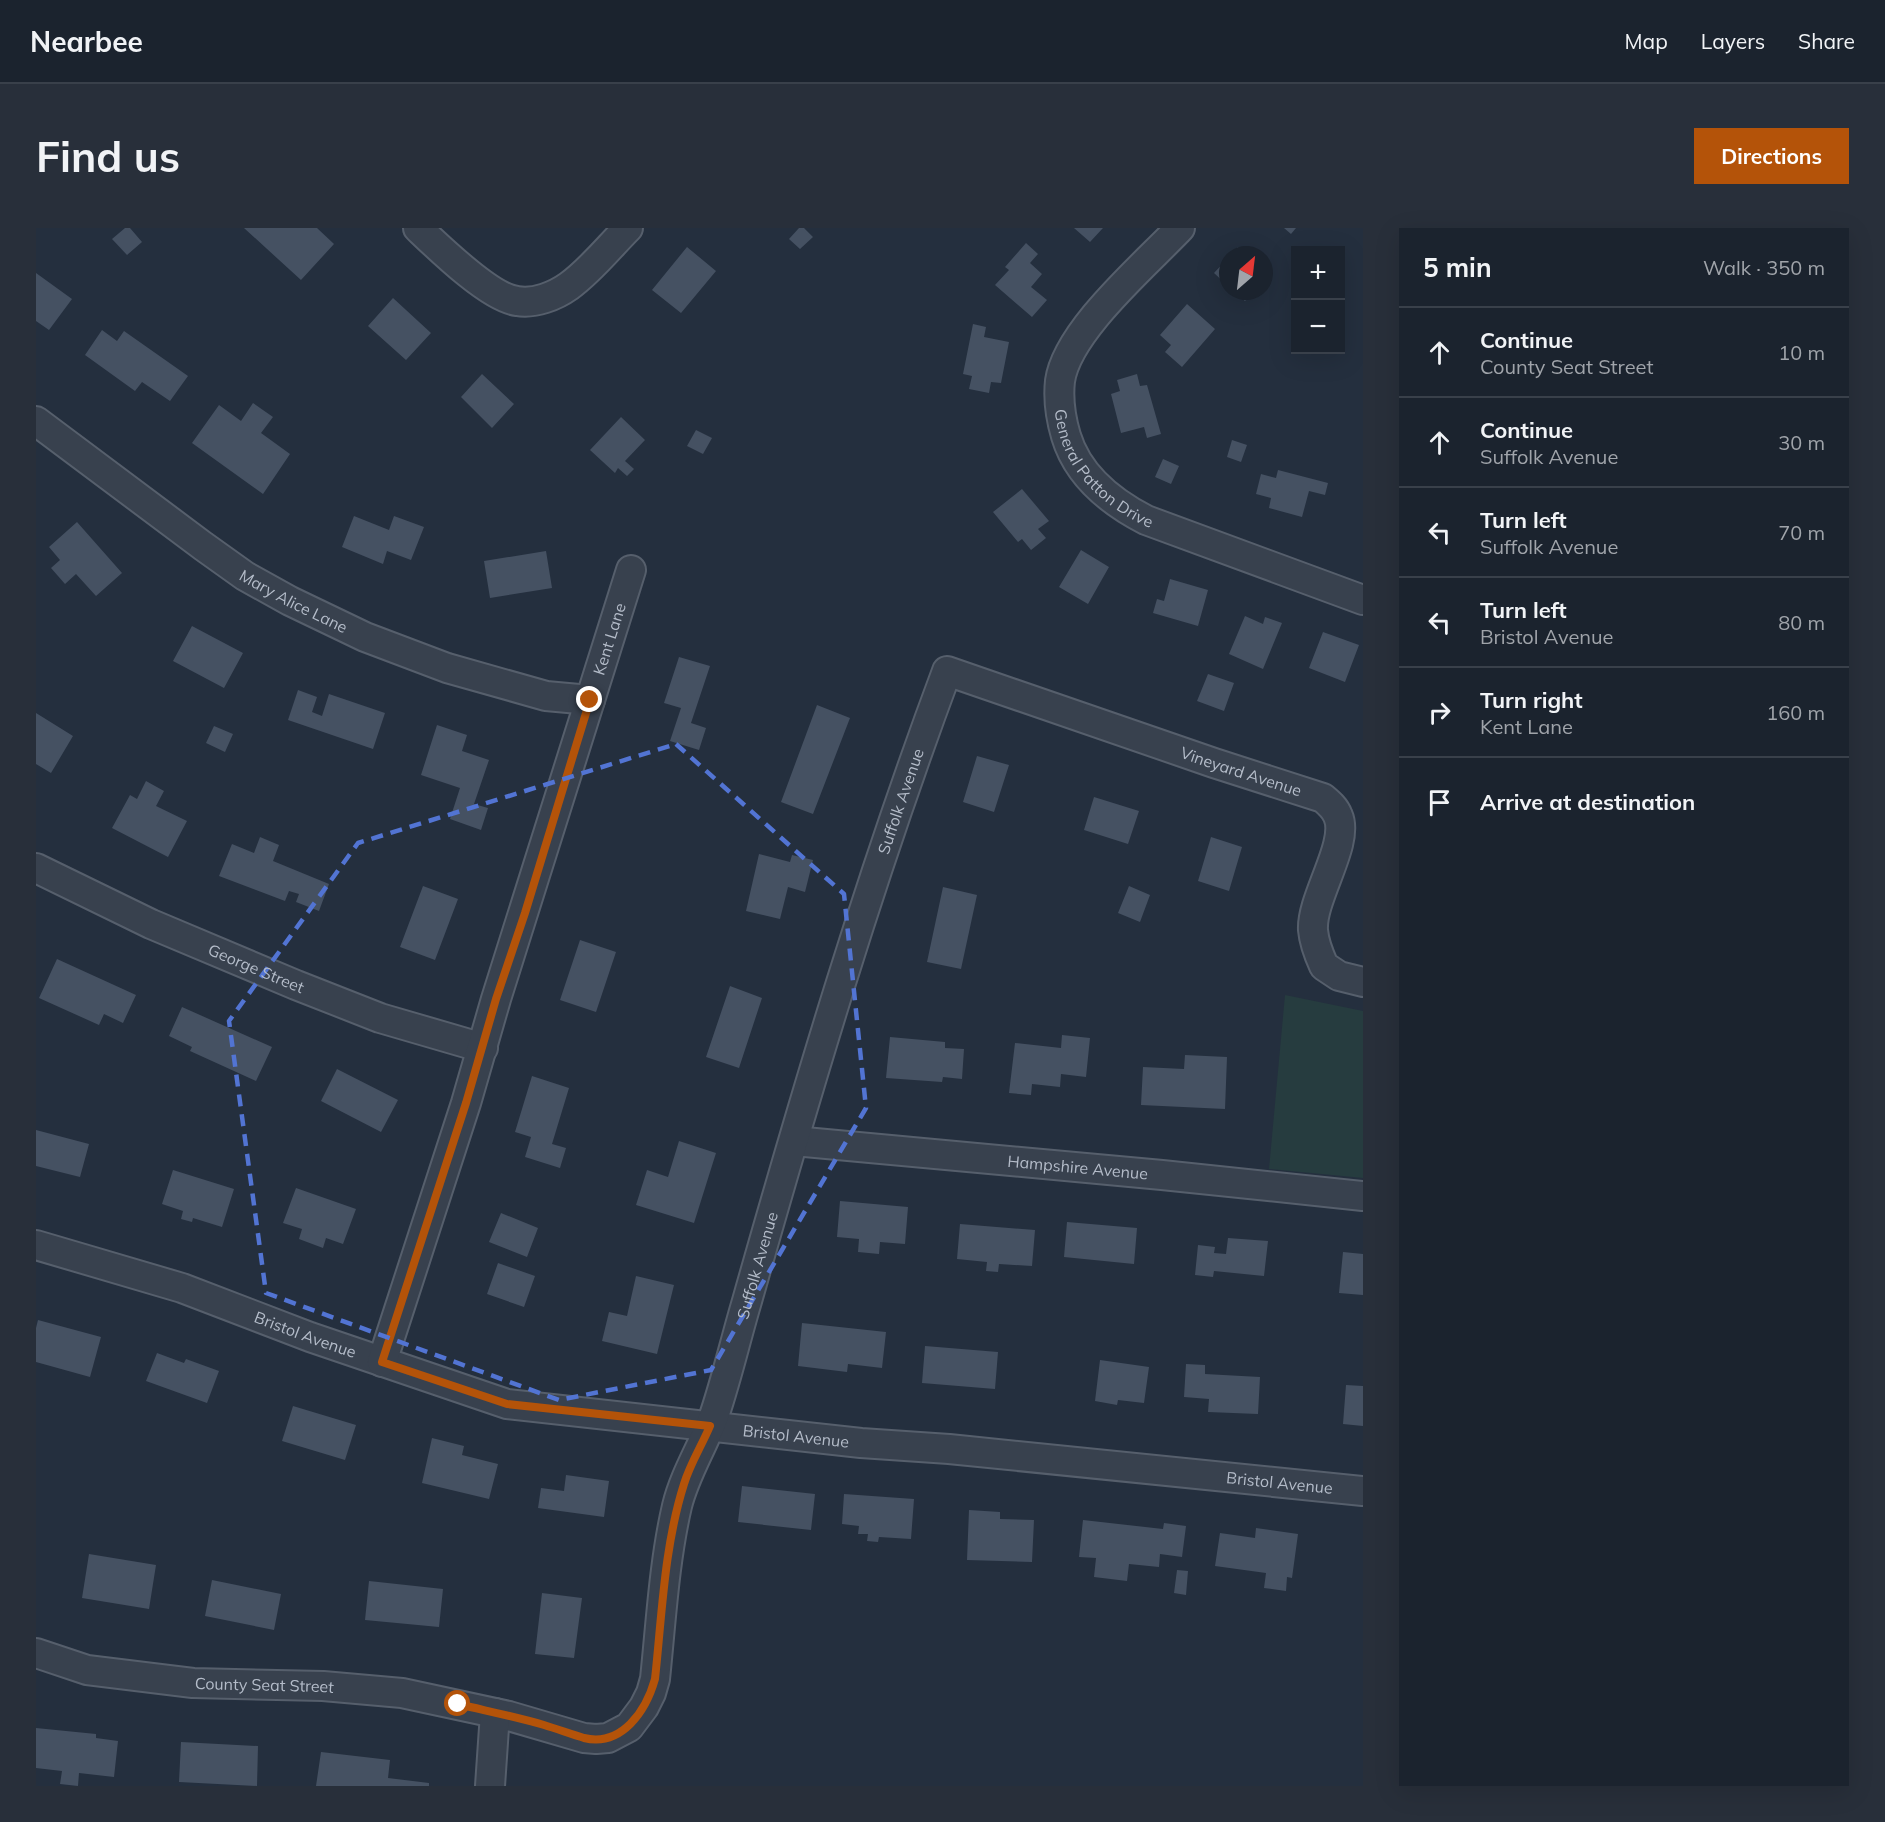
<!DOCTYPE html>
<meta charset="utf-8">
<style>
body{margin:0;font-family:Mulish,sans-serif;background:#282f3a;color:#f1f3f6}
.controls{position:absolute;right:18px;top:18px;display:grid;overflow:hidden;border-radius:0px;box-shadow:0 6px 24px #0002}
.controls button{width:54px;height:54px;display:grid;place-items:center;padding:0;border:0;border-bottom:2px solid #39404a;background:#1b232e;color:#f1f3f6;font:30px sans-serif}
.compass{position:absolute;left:1183px;top:18px;width:54px;height:54px;border-radius:50%;background:#1b232e;box-shadow:0 6px 24px #0002;rotate:28deg}
.stop{position:absolute;width:18px;height:18px;margin:-14px;border:4px solid #b45309;border-radius:50%;background:#fff}
.stop.end{background:#b45309;border-color:#fff;box-shadow:0 2px 6px #0008}
.list{margin:0;padding:0;list-style:none}
h2{display:flex;justify-content:space-between;align-items:center;height:78px;margin:0;padding:0 24px;font-size:26px}
h2 small{font-size:20px;font-weight:400;color:#a0a4aa}
.list li{display:grid;grid-template-columns:39px 1fr auto;gap:18px;align-items:center;box-sizing:border-box;height:90px;padding:0 24px;border-top:2px solid #39404a}
.list b{display:block;font-size:22px;white-space:nowrap}
.list p{margin:0;font-size:20px;white-space:nowrap;color:#a0a4aa}
.list em{font-size:20px;font-style:normal;color:#a0a4aa}
.icon{flex:none;width:33px;height:33px;fill:none;stroke:currentColor;stroke-width:2;stroke-linecap:round;stroke-linejoin:round}
.map{position:relative;flex:none;width:1327px;height:1558px;overflow:hidden;border-radius:0px}
header{display:flex;align-items:center;gap:36px;box-sizing:border-box;height:84px;padding:0 30px;background:#1b232e;border-bottom:2px solid #39404a}
header strong{font-size:28px}
nav{display:flex;gap:33px;margin-inline-start:auto;font-size:21px}
.intro{display:flex;align-items:center;justify-content:space-between;box-sizing:border-box;height:144px;padding:0 36px}
h1{margin:0;font-size:42px}
.button{padding:15px 27px;border-radius:0px;background:#b45309;color:#fff;font-size:21px;font-weight:700}
main{display:flex;gap:36px;padding:0 36px}
aside{flex:1;background:#1b232e;border-radius:0px;box-shadow:0 6px 24px #0002}
.map>svg:first-child{display:block}
</style>
<header>
<strong>Nearbee</strong>
<nav><a>Map</a><a>Layers</a><a>Share</a></nav>
</header>
<div class="intro"><h1>Find us</h1><a class="button">Directions</a></div>
<main>
<div class="map">
<svg width="1327" height="1558" viewBox="0 0 1327 1558">
<rect width="100%" height="100%" fill="#242f3e"/>
<!-- green -->
<path fill="#263c3f" d="M1249,767L1327,783V950L1233,941Z"/>
<!-- building -->
<path fill="#455162" d="M89,0H94L106,14L91,27L76,11Z
M208,0H281L298,16L265,52Z
M763,0H768L777,9L764,21L753,11Z
M1038,0H1067L1054,14Z
M1248,0H1260L1255,6Z
M990,15L1002,26L994,35L1006,46L995,59L1011,72L996,89L959,57L973,42L969,39Z
M651,19L680,43L645,85L616,62Z
M1202,19L1210,27H1195Z
M1192,30V58L1178,45Z
M0,45L36,71L13,102L0,93Z
M1198,63H1218L1209,73Z
M357,70L395,105L370,132L332,98Z
M1151,76L1179,101L1146,139L1129,124L1135,117L1124,107Z
M937,96L950,99L948,109L973,114L965,155L955,154L953,165L933,161L936,148L927,146Z
M66,102L81,113L88,103L152,148L134,173L106,154L99,163L49,127Z
M446,146L478,176L456,200L425,169Z
M1101,146L1104,158L1111,157L1125,206L1111,210L1108,199L1085,205L1075,166L1084,163L1081,152Z
M217,175L237,189L225,205L254,226L227,266L156,215L183,177L205,193Z
M585,189L609,212L589,233L598,241L591,248L582,240L579,245L554,222Z
M660,202L676,210L667,226L651,218Z
M1196,212L1211,217L1205,234L1191,229Z
M1127,231L1143,238L1135,256L1119,249Z
M1242,242L1292,255L1289,267L1273,263L1266,289L1233,280L1235,270L1220,266L1225,246L1240,250Z
M986,261L1013,293L1002,301L1010,310L995,322L986,311L982,314L957,284Z
M318,288L353,302L358,288L388,299L375,332L351,323L347,336L306,319Z
M41,294L86,345L60,368L40,346L29,356L15,340L24,332L13,319Z
M1045,322L1073,339L1052,376L1023,359Z
M510,323L516,360L454,370L448,333Z
M1134,351L1172,362L1162,398L1117,385L1121,371L1128,373Z
M1209,388L1227,396L1229,389L1246,395L1227,441L1193,426Z
M156,398L207,425L188,460L137,433Z
M1287,404L1323,417L1309,454L1273,440Z
M643,429L674,438L655,495L670,500L663,522L634,513L645,480L628,475Z
M1172,446L1198,455L1188,483L1161,473Z
M262,462L281,469L276,484L286,488L293,466L349,485L337,521L252,492Z
M781,477L814,490L777,586L745,574Z
M0,485L37,508L15,545L0,536Z
M401,497L431,507L426,523L453,532L438,576L452,580L445,602L414,591L424,560L385,547Z
M178,498L197,506L189,524L170,515Z
M941,528L973,537L958,584L927,574Z
M110,553L128,563L120,578L151,593L132,629L76,600L94,567L101,571Z
M1058,569L1103,583L1092,616L1048,602Z
M224,609L243,617L237,633L293,656L283,683L260,674L263,666L253,663L249,673L183,648L196,616L218,625Z
M1175,609L1206,619L1193,663L1162,653Z
M723,626L754,634L756,627L777,632L769,664L752,659L744,691L710,683Z
M387,658L422,671L399,732L364,719Z
M1093,658L1114,667L1104,694L1082,685Z
M907,659L941,667L925,741L891,734Z
M544,712L580,724L560,784L524,772Z
M21,731L100,767L87,795L68,786L63,797L3,770Z
M694,758L726,770L703,840L670,829Z
M146,779L236,819L220,853L154,823L156,819L133,808Z
M1026,807L1054,810L1050,849L1025,846L1024,859L996,856L995,867L973,865L979,815L1025,820Z
M854,809L909,814V820L928,821L926,851L907,849L906,854L850,850Z
M1149,827L1191,829L1189,881L1105,877L1107,839L1148,841Z
M301,841L362,872L345,904L285,873Z
M496,848L533,860L516,916L530,920L524,940L489,929L495,909L479,904Z
M0,902L53,916L44,949L0,938Z
M643,913L680,925L658,995L600,977L611,942L632,949Z
M137,942L198,961L186,999L157,990L156,994L145,991L147,983L126,976Z
M260,960L320,981L307,1016L290,1010L287,1020L263,1011L266,1001L247,995Z
M804,973L872,979L869,1016L844,1014L843,1026L822,1024L823,1011L801,1009Z
M465,985L502,1000L491,1029L453,1014Z
M1031,994L1101,1000L1098,1036L1028,1029Z
M924,996L999,1002L996,1038L963,1036L962,1044L950,1043L951,1034L921,1031Z
M1192,1010L1232,1013L1228,1048L1178,1043L1177,1049L1159,1047L1162,1017L1179,1019L1178,1025L1190,1026Z
M1307,1024L1327,1026V1067L1303,1065Z
M462,1035L499,1048L488,1079L451,1066Z
M600,1048L638,1057L621,1126L566,1113L573,1084L591,1088Z
M2,1092L65,1109L54,1149L0,1134V1100Z
M766,1095L850,1104L846,1140L812,1136L811,1144L762,1138Z
M889,1118L962,1124L959,1161L886,1155Z
M121,1125L148,1135L150,1131L183,1143L171,1175L110,1153Z
M1064,1132L1113,1139L1108,1175L1082,1172L1081,1177L1059,1173Z
M1150,1136L1169,1137V1146L1224,1149L1222,1186L1172,1184L1173,1171L1148,1169Z
M1310,1157L1327,1158V1198L1307,1196Z
M257,1178L320,1197L309,1232L246,1213Z
M396,1210L428,1218L426,1227L462,1236L453,1271L386,1255Z
M530,1247L573,1253L568,1289L502,1280L505,1260L528,1263Z
M706,1258L779,1266L775,1302L702,1294Z
M808,1266L878,1271L875,1311L843,1309L842,1314L831,1313L832,1306H822L823,1298L806,1296Z
M933,1282L964,1284V1291L998,1292L996,1334L931,1332Z
M1047,1292L1127,1301L1128,1295L1150,1298L1146,1329L1124,1326L1123,1339L1093,1336L1091,1353L1058,1349L1060,1330L1043,1329Z
M1220,1300L1262,1306L1256,1350L1251,1349L1250,1363L1228,1360L1230,1345L1179,1338L1184,1305L1219,1310Z
M53,1326L120,1337L113,1381L46,1370Z
M1141,1342L1152,1343L1150,1367L1138,1365Z
M176,1352L245,1366L238,1402L169,1388Z
M333,1353L407,1361L403,1399L329,1392Z
M506,1365L546,1370L538,1430L499,1426Z
M0,1500L60,1506V1510L82,1513L78,1549L43,1545L42,1558L24,1556L26,1543L0,1540Z
M145,1514L222,1518L221,1558L143,1554Z
M285,1524L354,1532L352,1550L393,1555V1558H280Z"/>
<g fill="none" stroke-linecap="round" stroke-linejoin="round">
<defs>
<g id="minor">
<path d="M382,0C402,19 454,70 481,73C499,76 519,68 533,58C555,42 573,19 592,0"/>
<path id="s1" d="M1144,0C1109,37 1031,103 1024,153C1022,171 1025,191 1030,208C1042,248 1075,274 1110,292L1327,372"/>
<path id="s2" d="M0,193L167,318L209,348L254,373L329,409L411,440L510,468L554,472"/>
<path id="s3" d="M0,640L115,696L260,757L344,790L447,820"/>
<path id="s4" d="M758,913L1126,947L1327,968"/>
<path id="s5" d="M0,1017L146,1060L274,1109L471,1176L825,1215L913,1221L1327,1263"/>
<path id="s6" d="M346,1134L430,875L460,771L595,342"/>
<path id="s7" d="M0,1425L51,1442L157,1455L287,1458L366,1465L473,1488L548,1510L560,1511L572,1510L593,1499L608,1479L615,1465L619,1451C625,1394 628,1334 641,1278C649,1245 668,1217 679,1185C691,1149 700,1110 711,1073C771,861 834,649 911,443L1178,535L1287,570C1293,575 1299,580 1302,588C1314,615 1275,670 1277,702C1278,714 1283,727 1288,738L1303,748L1327,754"/>
<path d="M454,1558L459,1485"/>
</g>
</defs>
<!-- minor casing -->
<use href="#minor" stroke="#565f6c" stroke-width="32"/>
<!-- minor -->
<use href="#minor" stroke="#38414e" stroke-width="28"/>
</g>
<g fill="none" stroke-linecap="round" stroke-linejoin="round">
<!-- route -->
<path stroke="#b45309" stroke-width="8" d="M422,1476C451,1483 480,1489 508,1497C521,1501 535,1506 548,1510C586,1519 610,1483 619,1451C626,1387 628,1319 648,1256C654,1236 666,1217 674,1198L471,1176L346,1134L430,875L460,771L489,685L554,472"/>
</g>
<!-- marked area -->
<path fill="none" stroke="#5274d3" stroke-width="4.5" stroke-dasharray="12 8" stroke-linejoin="round" d="M640,516L808,666L830,880L675,1142L523,1172L230,1065L193,793L322,615Z"/>
<g text-anchor="middle" stroke-width="4.5" stroke-linejoin="round" paint-order="stroke">
<!-- street labels -->
<g font-size="16" fill="#b4bcc9" stroke="#1d2633">
<text dy="6" stroke="none"><textPath href="#s1" startOffset="302">General Patton Drive</textPath></text>
<text dy="6" stroke="none"><textPath href="#s2" startOffset="315">Mary Alice Lane</textPath></text>
<text dy="6" stroke="none"><textPath href="#s6" startOffset="758">Kent Lane</textPath></text>
<text dy="6" stroke="none"><textPath href="#s7" startOffset="2024">Vineyard Avenue</textPath></text>
<text dy="6" stroke="none"><textPath href="#s7" startOffset="1575">Suffolk Avenue</textPath></text>
<text dy="6" stroke="none"><textPath href="#s3" startOffset="242">George Street</textPath></text>
<text dy="6" stroke="none"><textPath href="#s4" startOffset="285">Hampshire Avenue</textPath></text>
<text dy="6" stroke="none"><textPath href="#s7" startOffset="1089">Suffolk Avenue</textPath></text>
<text dy="6" stroke="none"><textPath href="#s5" startOffset="284">Bristol Avenue</textPath></text>
<text dy="6" stroke="none"><textPath href="#s5" startOffset="788">Bristol Avenue</textPath></text>
<text dy="6" stroke="none"><textPath href="#s5" startOffset="1274">Bristol Avenue</textPath></text>
<text dy="6" stroke="none"><textPath href="#s7" startOffset="232">County Seat Street</textPath></text>
</g>
</g>
</svg>
<div class="controls">
<button>+</button>
<button>−</button>
</div>
<svg class="compass" viewBox="-18 -18 36 36"><path d="M0-13l5 13h-10z" fill="#e53935"/><path d="M0 13l5-13h-10z" fill="#a0a4aa"/></svg>
<div class="stop" style="left:422px;top:1476px"></div>
<div class="stop end" style="left:554px;top:472px"></div>
</div>
<aside>
<h2>5 min<small>Walk · 350 m</small></h2>
<ul class="list">
<li><svg class="icon" aria-label="ahead" viewBox="0 0 24 24"><path d="M12 20V5M6 11l6-6 6 6"/></svg><div><b>Continue</b><p>County Seat Street</p></div><em>10 m</em></li>
<li><svg class="icon" aria-label="ahead" viewBox="0 0 24 24"><path d="M12 20V5M6 11l6-6 6 6"/></svg><div><b>Continue</b><p>Suffolk Avenue</p></div><em>30 m</em></li>
<li><svg class="icon" aria-label="left" viewBox="0 0 24 24"><path d="M17 20v-9H6M10 6l-5 5 5 5"/></svg><div><b>Turn left</b><p>Suffolk Avenue</p></div><em>70 m</em></li>
<li><svg class="icon" aria-label="left" viewBox="0 0 24 24"><path d="M17 20v-9H6M10 6l-5 5 5 5"/></svg><div><b>Turn left</b><p>Bristol Avenue</p></div><em>80 m</em></li>
<li><svg class="icon" aria-label="right" viewBox="0 0 24 24"><path d="M7 20v-9h11M14 6l5 5-5 5"/></svg><div><b>Turn right</b><p>Kent Lane</p></div><em>160 m</em></li>
<li><svg class="icon" aria-label="arrive" viewBox="0 0 24 24"><path d="M6 21V4h12l-3 4 3 4H6"/></svg><div><b>Arrive at destination</b></div></li>
</ul>
</aside>
</main>
